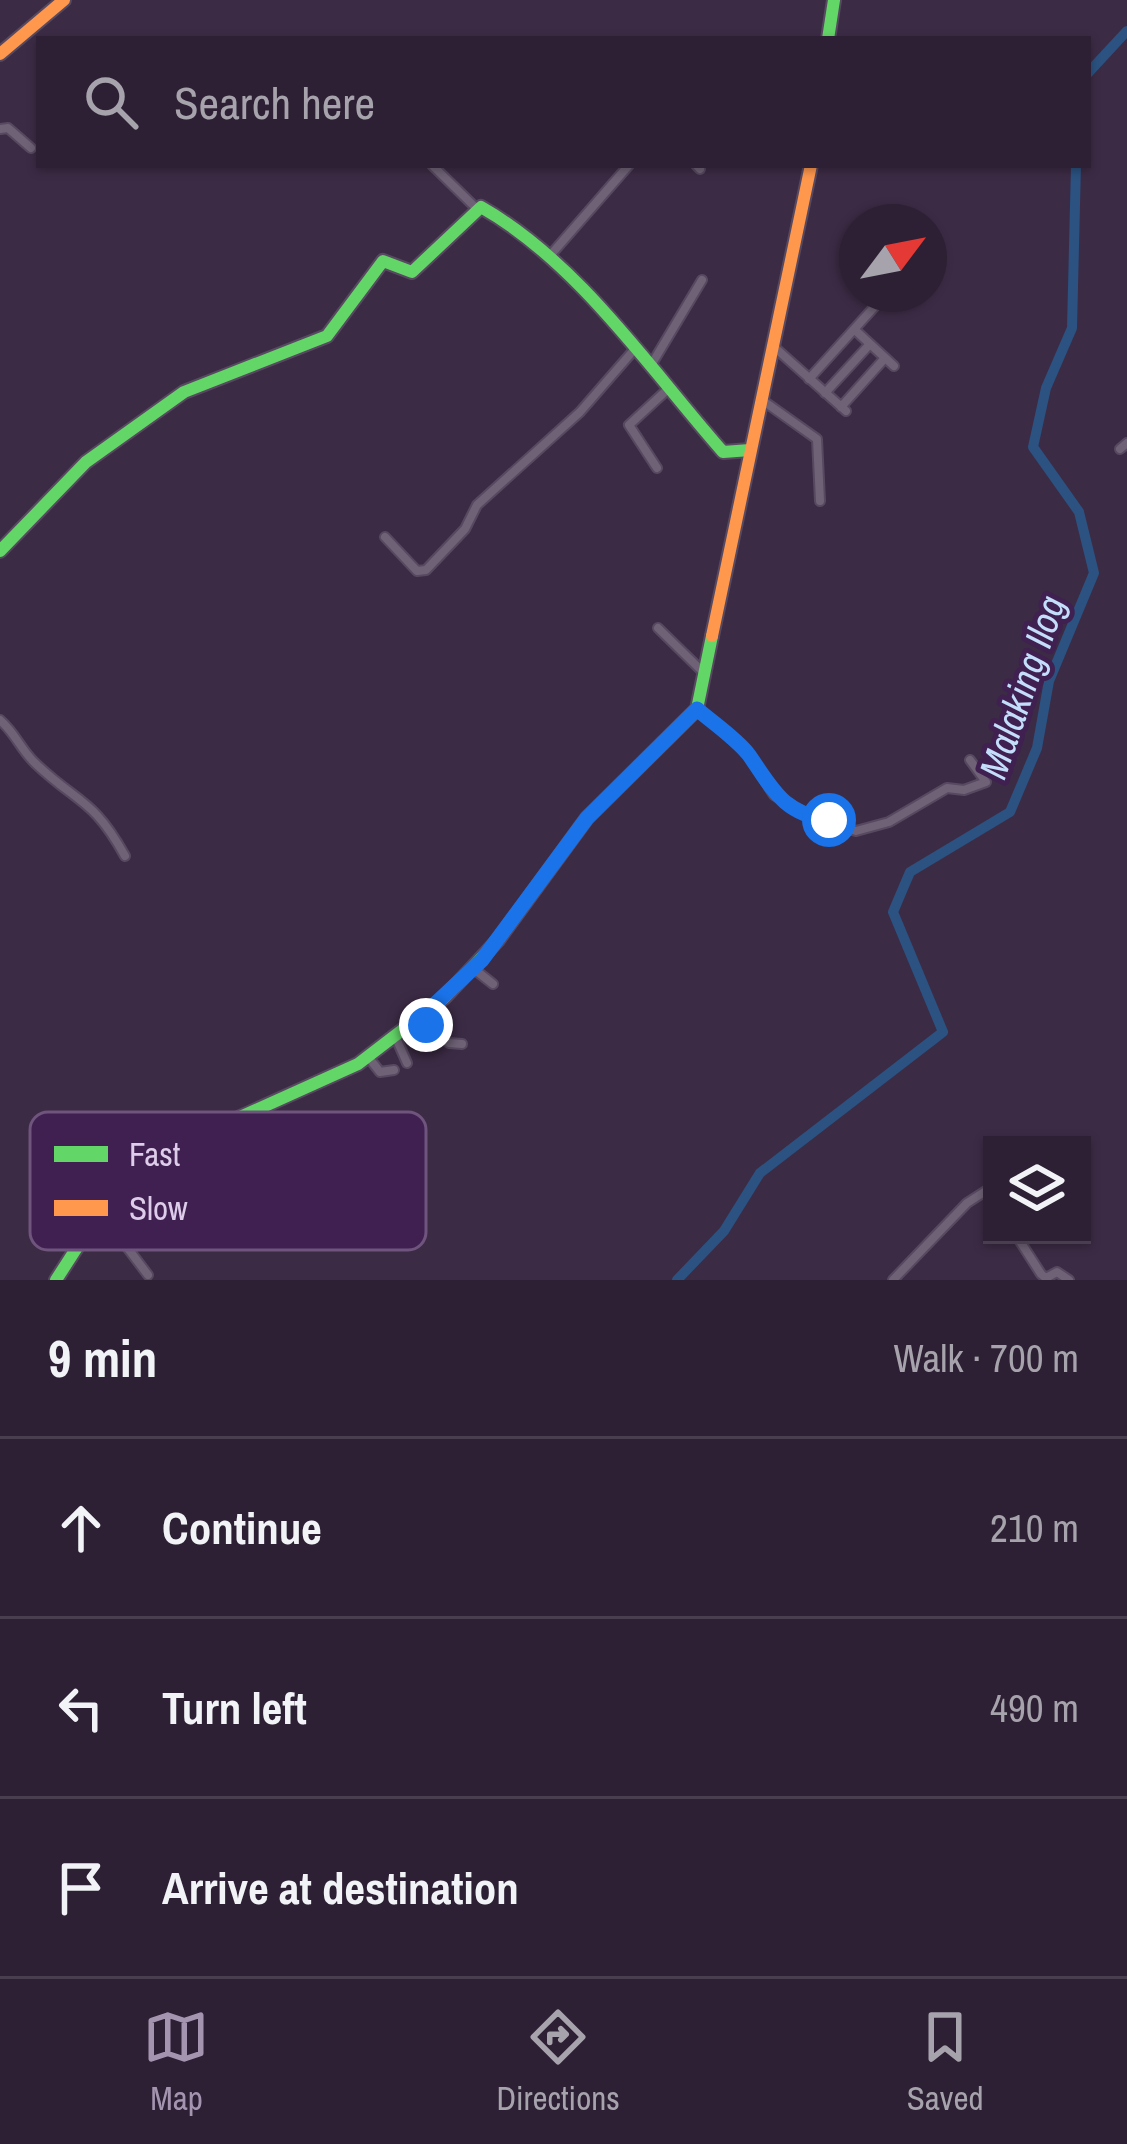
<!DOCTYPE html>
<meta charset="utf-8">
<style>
body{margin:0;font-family:"Archivo Narrow",sans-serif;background:#35283c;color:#f1f3f6}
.controls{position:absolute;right:36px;bottom:36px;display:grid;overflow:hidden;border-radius:0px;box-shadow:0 3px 9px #0004}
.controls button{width:108px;height:108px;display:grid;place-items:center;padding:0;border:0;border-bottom:3px solid #483e4f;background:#2d2034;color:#f1f3f6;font:60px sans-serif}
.compass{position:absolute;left:839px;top:204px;width:108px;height:108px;border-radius:50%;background:#2d2034;box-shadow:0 3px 9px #0004;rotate:58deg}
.stop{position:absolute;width:36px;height:36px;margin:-27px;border:9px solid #1a73e8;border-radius:50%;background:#fff}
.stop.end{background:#1a73e8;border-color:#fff;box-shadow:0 3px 12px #0008}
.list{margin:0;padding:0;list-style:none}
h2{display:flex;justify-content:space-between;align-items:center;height:156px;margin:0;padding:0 48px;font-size:51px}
h2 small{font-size:39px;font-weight:400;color:#a7a3ac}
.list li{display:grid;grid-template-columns:78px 1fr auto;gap:36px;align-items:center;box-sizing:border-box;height:180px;padding:0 48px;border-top:3px solid #483e4f}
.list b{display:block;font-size:45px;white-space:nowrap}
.list em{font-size:39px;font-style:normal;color:#a7a3ac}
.icon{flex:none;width:66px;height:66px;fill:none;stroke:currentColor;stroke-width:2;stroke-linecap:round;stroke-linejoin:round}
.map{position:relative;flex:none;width:1127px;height:1280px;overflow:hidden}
.search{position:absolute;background:#2d2034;box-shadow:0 3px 9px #0004;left:36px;right:36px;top:36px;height:132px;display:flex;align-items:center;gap:30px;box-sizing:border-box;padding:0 42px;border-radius:0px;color:#a7a3ac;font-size:45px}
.sheet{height:696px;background:#2d2034}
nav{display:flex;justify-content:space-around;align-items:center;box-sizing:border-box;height:168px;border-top:3px solid #483e4f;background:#2d2034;font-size:33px;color:#a7a3ac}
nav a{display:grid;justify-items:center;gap:6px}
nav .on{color:#a594b0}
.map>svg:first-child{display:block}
</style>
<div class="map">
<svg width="1127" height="1280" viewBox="0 0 1127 1280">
<rect width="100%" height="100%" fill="#3c2b45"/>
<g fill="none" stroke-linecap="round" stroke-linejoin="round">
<!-- river -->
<path stroke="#2b5280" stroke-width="10" d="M1088,73L1127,31
M677,1280L724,1231L760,1173L943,1032L893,912L910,872L1010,812L1037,748L1049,681L1094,573L1079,512L1033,447L1046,388L1072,328L1076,165"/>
<defs>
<path id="street" d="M0,129L8,128L31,148
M432,165L477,209
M696,165L700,169
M548,258L629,165
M855,330L894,366
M773,346L846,411
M650,367L702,280
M809,379L886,294
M825,393L870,344
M762,400L817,439L820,501
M841,407L885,358
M1120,449L1127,443
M657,468L629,425L668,389
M385,537L417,571L426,570L465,529L477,505L580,412L633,351
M658,628L705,674
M697,709L747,753L774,795L814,818L856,831L889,822L947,788L964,790L986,782L970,760
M0,720C16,734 21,750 35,763C78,804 93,798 125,856
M474,969L493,984
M418,1020L449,1043L462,1044
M396,1038L407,1063
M369,1058L380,1072L394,1070
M105,1218L148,1275
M1016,1235L1041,1274L1046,1278L1057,1272L1069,1280
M893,1280L967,1203L992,1187"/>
<path id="fast" d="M828,39L834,0
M0,551L86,462L184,392L327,336L383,261L412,272L481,207C578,262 650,369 723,452L750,450
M56,1280L85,1235L198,1136L358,1064L444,998L498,940L587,818L697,709L712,636"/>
<path id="slow" d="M0,54L64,0
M712,636L811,165"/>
</defs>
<!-- street casing -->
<use href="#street" stroke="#574960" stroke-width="12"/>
<!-- fast casing -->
<use href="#fast" stroke="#574960" stroke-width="16"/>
<!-- slow casing -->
<use href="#slow" stroke="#574960" stroke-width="16"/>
<!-- street -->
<use href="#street" stroke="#6f6277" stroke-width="8"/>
<!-- fast -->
<use href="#fast" stroke="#63d668" stroke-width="12"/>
<!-- slow -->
<use href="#slow" stroke="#ff974d" stroke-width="12"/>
</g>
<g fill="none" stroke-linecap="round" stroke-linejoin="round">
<!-- route -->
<path stroke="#1a73e8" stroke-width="15" d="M426,1025L418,1020L482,960L587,818L697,709C713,723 736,738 749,755C772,788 783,814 829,820"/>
</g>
<g text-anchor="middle" stroke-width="10" stroke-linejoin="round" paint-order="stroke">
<!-- water labels -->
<g font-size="39" font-style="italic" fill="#c3ddfb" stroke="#3f2050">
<text transform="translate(1022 687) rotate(-71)" y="14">Malaking Ilog</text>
</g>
</g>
<!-- legend -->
<rect x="30" y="1112" width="396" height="138" rx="18" fill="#3f2050" stroke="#6f547e" stroke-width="3"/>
<rect x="54" y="1146" width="54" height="16" fill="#63d668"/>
<rect x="54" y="1200" width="54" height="16" fill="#ff974d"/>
<g font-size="33" fill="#decdea">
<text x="129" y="1166">Fast</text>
<text x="129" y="1220">Slow</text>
</g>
</svg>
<div class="controls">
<button><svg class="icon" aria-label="layers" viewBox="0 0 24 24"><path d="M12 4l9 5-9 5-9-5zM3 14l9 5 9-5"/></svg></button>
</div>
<svg class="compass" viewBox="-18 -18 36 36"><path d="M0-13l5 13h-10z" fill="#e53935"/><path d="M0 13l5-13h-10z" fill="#a7a3ac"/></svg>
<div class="stop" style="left:829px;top:820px"></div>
<div class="stop end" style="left:426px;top:1025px"></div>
<div class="search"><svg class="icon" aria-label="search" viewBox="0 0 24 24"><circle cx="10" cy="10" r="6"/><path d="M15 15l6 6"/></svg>Search here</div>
</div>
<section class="sheet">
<h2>9 min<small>Walk · 700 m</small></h2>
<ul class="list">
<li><svg class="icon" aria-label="ahead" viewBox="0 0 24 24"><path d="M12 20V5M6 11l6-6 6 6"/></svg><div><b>Continue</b></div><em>210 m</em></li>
<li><svg class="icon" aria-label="left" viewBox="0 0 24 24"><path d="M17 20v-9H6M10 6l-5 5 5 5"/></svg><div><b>Turn left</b></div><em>490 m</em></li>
<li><svg class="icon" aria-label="arrive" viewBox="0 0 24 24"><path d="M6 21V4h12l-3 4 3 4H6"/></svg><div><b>Arrive at destination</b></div></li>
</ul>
</section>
<nav>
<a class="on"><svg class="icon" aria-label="map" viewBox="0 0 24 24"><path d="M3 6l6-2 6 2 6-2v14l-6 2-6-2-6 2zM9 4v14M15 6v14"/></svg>Map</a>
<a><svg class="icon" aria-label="directions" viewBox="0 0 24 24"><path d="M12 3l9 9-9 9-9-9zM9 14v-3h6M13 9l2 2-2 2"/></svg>Directions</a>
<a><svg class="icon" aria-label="saved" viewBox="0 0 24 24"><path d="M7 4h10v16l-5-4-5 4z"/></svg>Saved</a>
</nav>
